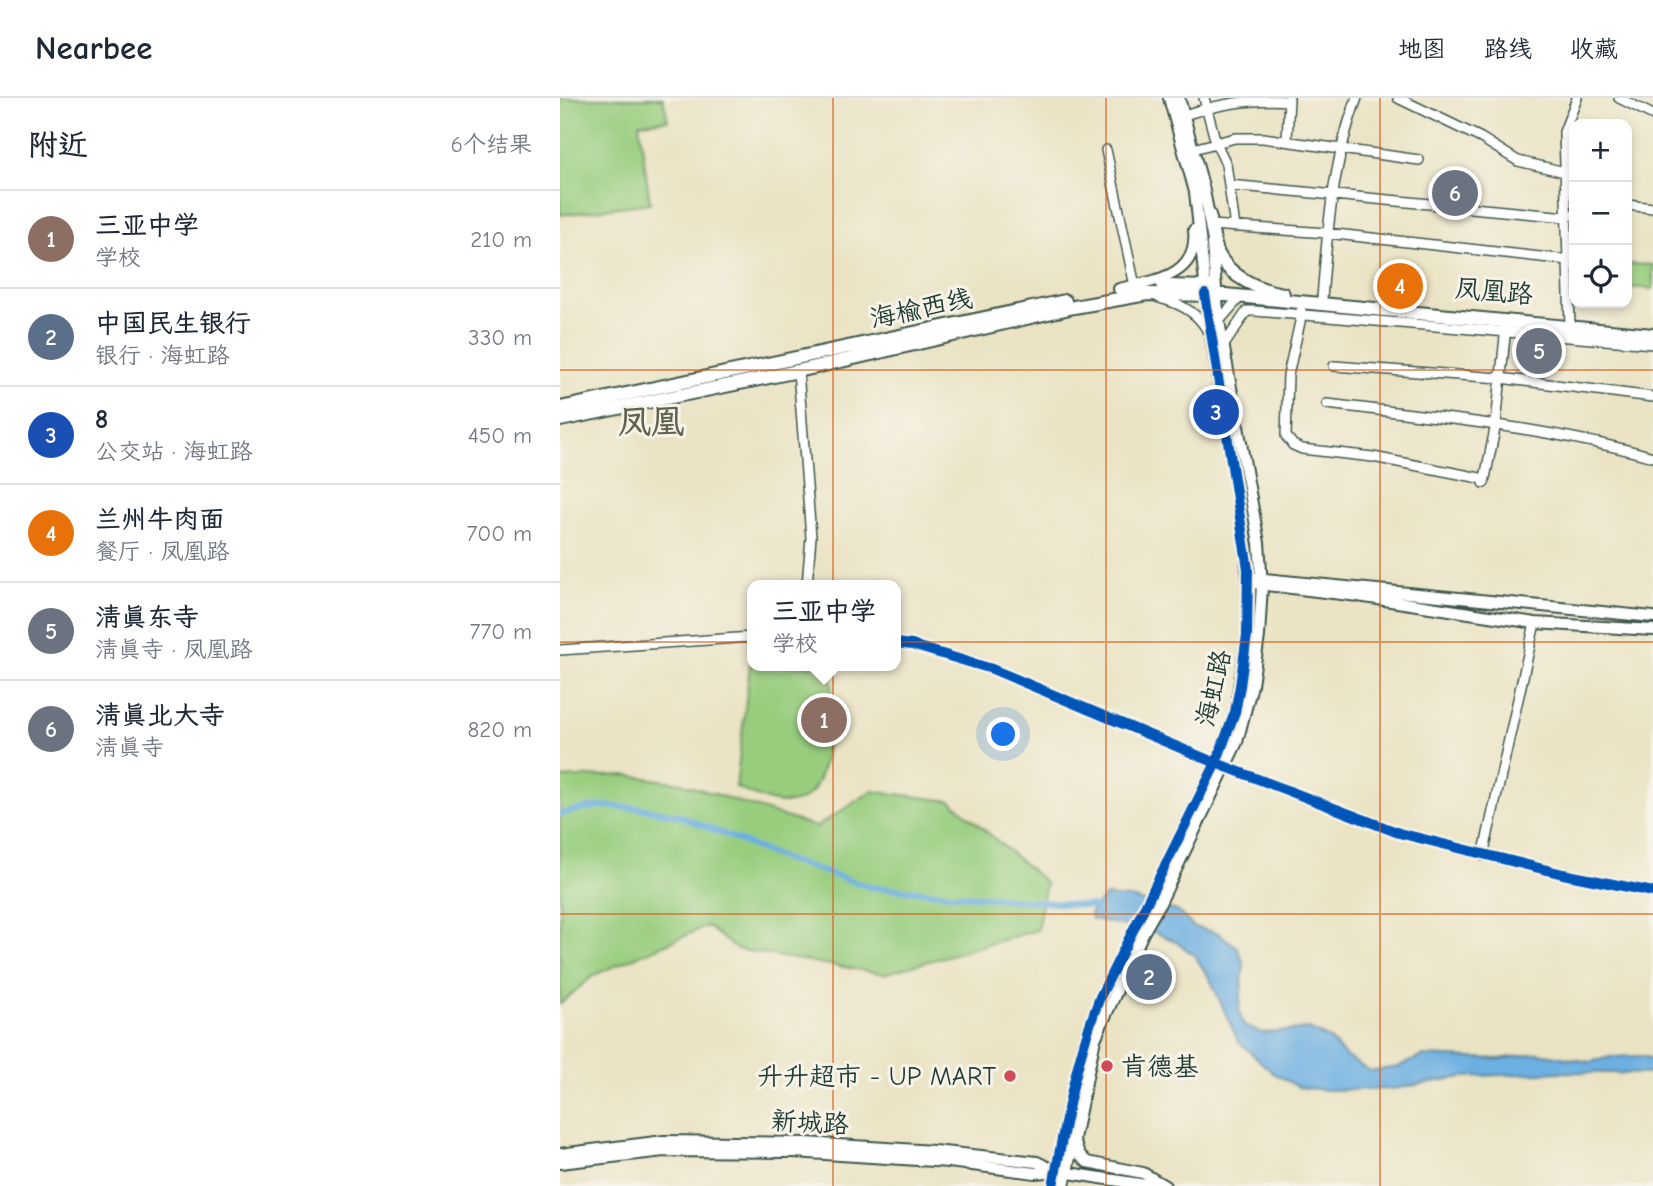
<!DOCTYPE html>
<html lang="zh">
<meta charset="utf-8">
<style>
body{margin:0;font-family:"Comic Neue","LXGW WenKai TC",sans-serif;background:#f2f2f3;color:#1f2937}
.controls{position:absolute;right:21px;top:21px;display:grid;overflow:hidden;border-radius:14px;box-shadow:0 4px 10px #0003}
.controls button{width:63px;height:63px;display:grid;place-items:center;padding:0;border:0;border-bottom:2px solid #e0e1e3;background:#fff;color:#1f2937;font:35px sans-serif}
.you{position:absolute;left:444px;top:637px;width:24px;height:24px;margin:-18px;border:5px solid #fff;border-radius:50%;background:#1a73e8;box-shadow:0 0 0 10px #1a73e833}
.badge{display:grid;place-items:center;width:46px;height:46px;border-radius:50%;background:#7c3aed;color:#fff;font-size:23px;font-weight:700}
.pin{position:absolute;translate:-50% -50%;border:4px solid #fff;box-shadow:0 2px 7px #0006}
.popup{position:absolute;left:187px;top:482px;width:154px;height:91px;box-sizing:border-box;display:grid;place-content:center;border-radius:14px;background:#fff;filter:drop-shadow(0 2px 5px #0005);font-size:23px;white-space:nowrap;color:#747a83}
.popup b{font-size:26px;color:#1f2937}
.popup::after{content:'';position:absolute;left:50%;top:100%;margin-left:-14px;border:14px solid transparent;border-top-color:#fff}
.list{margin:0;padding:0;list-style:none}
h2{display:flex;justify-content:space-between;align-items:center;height:91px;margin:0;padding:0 28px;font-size:30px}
h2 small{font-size:23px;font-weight:400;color:#747a83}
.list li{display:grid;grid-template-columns:46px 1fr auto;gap:21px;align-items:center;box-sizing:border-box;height:98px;padding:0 28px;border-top:2px solid #e0e1e3}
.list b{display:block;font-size:26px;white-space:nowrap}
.list p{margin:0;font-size:23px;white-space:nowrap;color:#747a83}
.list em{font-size:23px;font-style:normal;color:#747a83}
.icon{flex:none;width:38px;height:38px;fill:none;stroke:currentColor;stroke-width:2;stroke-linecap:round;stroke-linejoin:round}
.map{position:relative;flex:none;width:1093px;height:1088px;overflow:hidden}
header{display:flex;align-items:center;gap:42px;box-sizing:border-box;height:98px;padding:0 35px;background:#fff;border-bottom:2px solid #e0e1e3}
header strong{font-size:33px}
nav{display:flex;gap:38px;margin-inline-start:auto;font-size:24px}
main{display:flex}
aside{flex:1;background:#fff}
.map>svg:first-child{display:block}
</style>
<header>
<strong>Nearbee</strong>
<nav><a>地图</a><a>路线</a><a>收藏</a></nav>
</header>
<main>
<aside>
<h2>附近<small>6个结果</small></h2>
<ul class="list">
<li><span class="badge" style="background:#8d6e63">1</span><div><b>三亚中学</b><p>学校</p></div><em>210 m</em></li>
<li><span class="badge" style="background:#5c6f8a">2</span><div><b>中国民生银行</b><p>银行 · 海虹路</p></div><em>330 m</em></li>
<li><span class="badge" style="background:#1a4fb4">3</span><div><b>8</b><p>公交站 · 海虹路</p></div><em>450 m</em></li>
<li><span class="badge" style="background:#e8710a">4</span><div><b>兰州牛肉面</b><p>餐厅 · 凤凰路</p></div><em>700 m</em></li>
<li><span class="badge" style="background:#6b7280">5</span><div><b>清真东寺</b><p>清真寺 · 凤凰路</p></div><em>770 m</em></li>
<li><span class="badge" style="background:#6b7280">6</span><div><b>清真北大寺</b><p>清真寺</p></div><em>820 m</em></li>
</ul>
</aside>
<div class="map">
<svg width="1093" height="1088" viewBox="0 0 1093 1088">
<rect width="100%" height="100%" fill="#f7f3e8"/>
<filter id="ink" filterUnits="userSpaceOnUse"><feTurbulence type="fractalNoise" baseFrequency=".0143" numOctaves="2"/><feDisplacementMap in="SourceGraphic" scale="14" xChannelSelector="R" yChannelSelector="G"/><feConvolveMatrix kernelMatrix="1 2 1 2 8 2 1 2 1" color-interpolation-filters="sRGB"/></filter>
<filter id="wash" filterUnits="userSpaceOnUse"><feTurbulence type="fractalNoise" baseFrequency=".00686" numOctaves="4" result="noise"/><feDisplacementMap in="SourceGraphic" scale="28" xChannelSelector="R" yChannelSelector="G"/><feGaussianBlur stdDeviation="1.57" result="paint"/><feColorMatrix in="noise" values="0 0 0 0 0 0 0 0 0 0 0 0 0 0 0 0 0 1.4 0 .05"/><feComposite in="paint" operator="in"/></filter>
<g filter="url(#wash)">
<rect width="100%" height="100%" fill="#eae3c4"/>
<!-- green -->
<path fill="#98cd7e" stroke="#5c8559" stroke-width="2" d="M0,0H103L108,22L79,25L90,105L0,117Z
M1067,166L1093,167V191L1067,189Z
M190,566L257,568L272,585C270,612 270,684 245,700C224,713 195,698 176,689Z
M65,677L121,685L256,729L312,693L391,703L486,785L477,832L324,876L176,851L147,828L34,877L0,906V680Z"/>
<!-- water -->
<path fill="#6cafe1" stroke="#46768a" stroke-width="2" d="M545,798L570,800L617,813L634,829L658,835L677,849L684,866L679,913L684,928L703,935L749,931L770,941L785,958L810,973L837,969L863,958L939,961L979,955L1030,964L1050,959L1081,958L1093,961V976L1001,974L902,979L833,991L765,992L738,989L713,975L678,943L650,881L634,857L613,842L594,834L532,821L530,815Z"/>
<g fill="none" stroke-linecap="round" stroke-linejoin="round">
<!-- canal -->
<path stroke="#6cafe1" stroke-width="6" d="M0,716L38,708L80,710L118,717L219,759L310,789L541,809"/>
</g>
</g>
<g filter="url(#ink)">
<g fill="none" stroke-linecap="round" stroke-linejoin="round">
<defs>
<path id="minor" d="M644,0L656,45L666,66L675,129
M838,0L921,40L958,63L1005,74
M1059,0L1093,17
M624,17C659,6 692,0 729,3
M727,43L729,0
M633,51L675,40H703L859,62
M546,52L575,188
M669,87L1007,119L1014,116
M1067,107L1093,110
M651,127L767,135L1008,162
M599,200C619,205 639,215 648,234
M762,201C767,134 773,63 797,0
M741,213L740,224L728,277L726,338L733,347L742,351L813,359L925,381
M659,223L680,199
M1010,228L1004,34L1017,0
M664,247L687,213H695L1093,246
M774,268L940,280L1093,299
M238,273L251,439L247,487
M767,306C876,319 987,329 1093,359
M924,385L936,326L946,229
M336,545L352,547L432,571L656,665L839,735L1003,776L1093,794
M0,552L192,539
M923,758L975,525"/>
<path id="major" d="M619,0L643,88L650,123
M559,191C593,183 639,179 634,132
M695,480L1093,519
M698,486L798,498L975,525L1093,532
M514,1042L519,1056L527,1064L583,1075L605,1088
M0,1056L104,1043L246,1045L374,1053L477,1064L493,1072
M0,1065L104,1053L234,1054L389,1064L475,1075L496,1073L592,1088
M493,1088C506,1021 515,963 540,899L656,665L675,614L687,537L688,486L685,447L651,239L635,94L609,0
M504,1088L535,941L583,835L599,807L677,644L692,587L699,538L702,487L699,445L659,223L652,146"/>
<path id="highway" d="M649,117C652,129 653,145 658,156C670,179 699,192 723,196
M603,188L651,189
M0,310L505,203
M0,322L238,273L514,209L587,196L665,197L1093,237"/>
</defs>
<!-- minor casing -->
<use href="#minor" stroke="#3d564a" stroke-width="12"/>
<!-- major casing -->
<use href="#major" stroke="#3d564a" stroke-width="14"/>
<!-- highway casing -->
<use href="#highway" stroke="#3d564a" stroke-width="16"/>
<!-- minor -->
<use href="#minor" stroke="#fff" stroke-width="9"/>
<!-- major -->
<use href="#major" stroke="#fff" stroke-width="10"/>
<!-- highway -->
<use href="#highway" stroke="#fff" stroke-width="12"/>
<defs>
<path id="cycleway" d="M336,545L352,547L432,571L656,665L839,735L1003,776L1093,794
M493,1088C506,1021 515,963 540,899L656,665L675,614L680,588L687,537L688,471L645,196"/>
</defs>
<!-- cycleway casing -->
<use href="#cycleway" stroke="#f7f3e8" stroke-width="15"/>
<!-- cycleway -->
<use href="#cycleway" stroke="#0057b8" stroke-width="10"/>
</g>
</g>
<!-- grid -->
<path fill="none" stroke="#d45610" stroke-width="2" stroke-opacity="0.55" d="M273,0V1088M546,0V1088M820,0V1088M0,272H1093M0,544H1093M0,816H1093"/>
<!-- markers -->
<g fill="#d1495b" stroke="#f7f3e8" stroke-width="2.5">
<circle cx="547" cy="968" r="7"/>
<circle cx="450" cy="978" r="7"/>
</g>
<g text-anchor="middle" stroke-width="6" stroke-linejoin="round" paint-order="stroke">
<!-- street labels -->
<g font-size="26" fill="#1f3d34" stroke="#f7f3e8">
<text transform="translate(934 193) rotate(5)" y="9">凤凰路</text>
<text transform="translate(361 210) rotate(-12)" y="9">海榆西线</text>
<text transform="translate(653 590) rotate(-77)" y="9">海虹路</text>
<text transform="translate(250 1024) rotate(3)" y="9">新城路</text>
</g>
<!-- poi labels -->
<g font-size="26" fill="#1f3d34" stroke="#f7f3e8" text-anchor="start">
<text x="561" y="977">肯德基</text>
<text x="436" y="987" text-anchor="end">升升超市 - UP MART</text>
</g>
<!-- district labels -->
<g font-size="33" font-weight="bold" fill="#60644c" stroke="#f7f3e8">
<text x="91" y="335">凤凰</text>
</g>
</g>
</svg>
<div class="controls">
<button>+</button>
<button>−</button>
<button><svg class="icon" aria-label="locate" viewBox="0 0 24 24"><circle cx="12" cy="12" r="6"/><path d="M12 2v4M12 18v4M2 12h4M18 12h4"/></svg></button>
</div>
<div class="you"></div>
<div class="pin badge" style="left:264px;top:622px;background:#8d6e63">1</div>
<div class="popup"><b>三亚中学</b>学校</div>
<div class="pin badge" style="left:589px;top:879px;background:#5c6f8a">2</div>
<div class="pin badge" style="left:656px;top:314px;background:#1a4fb4">3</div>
<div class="pin badge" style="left:840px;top:188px;background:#e8710a">4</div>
<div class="pin badge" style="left:979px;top:253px;background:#6b7280">5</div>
<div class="pin badge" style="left:895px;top:95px;background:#6b7280">6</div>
</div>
</main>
